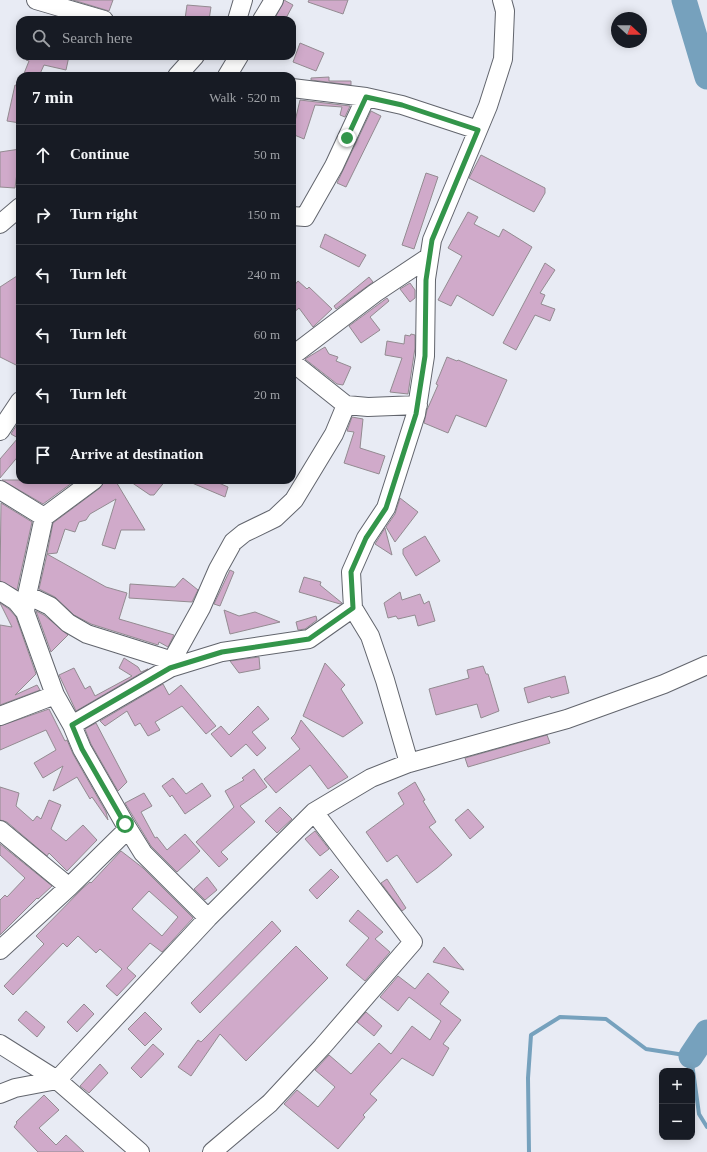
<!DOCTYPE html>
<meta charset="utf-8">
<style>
body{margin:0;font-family:Georgia,serif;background:#20242c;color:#f1f3f6}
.controls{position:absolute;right:12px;bottom:12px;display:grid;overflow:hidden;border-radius:8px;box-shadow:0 2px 10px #0003}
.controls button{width:36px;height:36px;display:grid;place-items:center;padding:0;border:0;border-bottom:1px solid #363941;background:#171b24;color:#f1f3f6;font:20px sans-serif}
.compass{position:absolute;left:611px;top:12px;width:36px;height:36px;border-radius:50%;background:#171b24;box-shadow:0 2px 10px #0003;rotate:111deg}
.stop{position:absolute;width:12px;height:12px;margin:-9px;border:3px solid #33954a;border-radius:50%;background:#fff}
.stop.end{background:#33954a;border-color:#fff;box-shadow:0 1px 4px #0008}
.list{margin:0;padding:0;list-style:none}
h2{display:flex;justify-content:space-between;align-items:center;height:52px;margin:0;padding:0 16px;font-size:17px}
h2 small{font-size:13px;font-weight:400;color:#9ea1a6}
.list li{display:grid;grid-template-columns:26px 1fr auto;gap:12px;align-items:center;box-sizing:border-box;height:60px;padding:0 16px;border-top:1px solid #363941}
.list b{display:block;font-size:15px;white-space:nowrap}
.list em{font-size:13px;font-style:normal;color:#9ea1a6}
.icon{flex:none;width:22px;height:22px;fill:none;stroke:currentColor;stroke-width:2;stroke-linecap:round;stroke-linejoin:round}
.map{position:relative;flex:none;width:707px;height:1152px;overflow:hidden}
.search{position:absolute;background:#171b24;box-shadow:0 2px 10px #0003;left:16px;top:16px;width:280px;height:44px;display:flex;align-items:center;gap:10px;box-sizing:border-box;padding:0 14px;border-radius:12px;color:#9ea1a6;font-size:15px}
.panel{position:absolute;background:#171b24;box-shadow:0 2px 10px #0003;left:16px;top:72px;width:280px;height:412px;border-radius:12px}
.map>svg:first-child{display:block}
</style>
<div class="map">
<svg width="707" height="1152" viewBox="0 0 707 1152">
<rect width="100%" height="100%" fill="#e8ebf4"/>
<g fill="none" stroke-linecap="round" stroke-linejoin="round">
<!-- stream -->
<path stroke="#76a1bd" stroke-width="4" d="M529,1152L528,1078L531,1035L560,1017L606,1019L646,1049L691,1056L699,1114L707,1127"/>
<!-- river -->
<path stroke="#76a1bd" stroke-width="25" d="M684,0L707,77
M691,1056L707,1032"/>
</g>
<!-- building -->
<path fill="#d0aaca" stroke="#938b91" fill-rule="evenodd" d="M73,0H113L109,11Z
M284,0L293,5L285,20H274Z
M309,0H348L343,14L308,2Z
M187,5L211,7L209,20L185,19Z
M300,43L324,53L316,71L293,62Z
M27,56H69L66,70L44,65L39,76H23L29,61L26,60Z
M329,77V81H351V85L311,80V78Z
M15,85L20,86V123L7,121Z
M300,100L350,106L345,117L340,115L342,107L315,105L304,139L292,134Z
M371,111L381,116L346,187L337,183Z
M20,149V165H18L15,188L0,187V152Z
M481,155L545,188V193L534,212L469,178Z
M426,173L438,177L414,249L402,245Z
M468,212L478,217L474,224L499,237L503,229L532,247L493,316L457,295L451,306L438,300L462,256L448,248Z
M325,234L366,255L359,267L320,247Z
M545,263L555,270L540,293L545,295L541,304L555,309L550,321L535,315L516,350L503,343Z
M20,274V367L0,357V287Z
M369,277L373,282L336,309L334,306Z
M298,281L307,289L309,287L332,309L313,327L299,308L292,314V288Z
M410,283L415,290V298L410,302L400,289Z
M387,298L389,301L370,317L380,330L361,343L349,326Z
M411,334L415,335V348L408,394L390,392L402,358L385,355L387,341L404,344L405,335L410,336Z
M325,347L329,354L338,357L336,361L351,367L343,385L337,384L305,359Z
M447,357L457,361L458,360L507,380L486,427L456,415L448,433L424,423L427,410L438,385L436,384Z
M352,417L363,419L360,448L385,456L379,474L344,463L354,432L347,431Z
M20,420V454L0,478V459L18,438L11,434Z
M2,480H76L43,504Z
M104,480H115L145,530H121L115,549L102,545L116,499L90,514L86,520L79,522L75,532L65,529L57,553L47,554L53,523L100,488Z
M128,480H166L154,495H150Z
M185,480H212L228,487L225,497Z
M400,498L418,512L395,542L386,527L395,514Z
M1,503L32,522L17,590L0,581Z
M385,528L392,555L375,544Z
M425,536L440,561L416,576L403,554V549Z
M47,554L106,587L127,593L119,619L174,635L168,647L159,642L158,645L91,624L74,615L55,597L39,589Z
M230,570L234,572L220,606L214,604Z
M304,577L321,582L320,585L342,603L340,604L299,592Z
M183,578L198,590L192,602L129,598L130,584L175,587Z
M400,592L402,600L420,594L424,604L429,601L435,621L418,626L415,615L398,619L396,616L388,618L384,603Z
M0,603L9,609L16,617L36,674L15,695L37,685L40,690L0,705V625L12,627Z
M224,610L239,616L255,612L280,622L230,634Z
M36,611L44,615L68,635L51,652Z
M316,616L317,620L305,629L298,630L296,622Z
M259,657L260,669L239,673L230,661Z
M124,658L138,667L141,672L148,669L76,711L59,675L74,668L85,689L90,686L95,696L132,676L119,668Z
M325,663L345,685L341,689L363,723L343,737L303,716Z
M483,666L486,674H488L499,711L481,718L477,704L436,715L429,689L469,678L467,670Z
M565,676L569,693L551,698L550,696L528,703L524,688Z
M163,684L169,695L181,685L216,726L206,734L182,706L155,722L160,730L148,736L140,723L135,726L127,711L105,726L100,721Z
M258,706L269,719L252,732L266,748L257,756L246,744L231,757L211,734L221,726L229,735Z
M49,709L65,741L67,740L73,754L106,812L108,820L92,797L90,799L77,777L53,791L63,766L43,778L34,763L56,750L46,730L0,750V726Z
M301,720L348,777L328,789L310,765L276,793L264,779L300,749L291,738L295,734Z
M96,723L127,782L118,791L91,744L85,729Z
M547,735L550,743L468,767L465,758Z
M254,769L267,787L240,806L255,822L221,852L228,859L219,867L196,842L234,807L225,791L244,780L242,778Z
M173,778L186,794L202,783L211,796L185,814L172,795L170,797L162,786Z
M415,782L425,800L423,801L436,822L429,827L452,855L437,868L417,883L397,855L387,862L366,832L404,804L398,793Z
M0,787L19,793L16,806L33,821L37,816L41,819L49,800L61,805L51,829L66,841L83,825L97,840L67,871L49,853L47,856L7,822L0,820Z
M144,793L152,806L141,812L155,838L157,837L167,850L185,834L200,851L177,872L151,846L125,803Z
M280,807L292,819L277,833L265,821Z
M468,809L484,827L470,839L455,820Z
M315,831L329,849L320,856L305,839Z
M0,844L52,886L38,899L37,898L0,935V900L5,895L7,897L25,878L0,855Z
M121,851L143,868L193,918L162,952L150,943L127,968L136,976L117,996L106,986L122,969L100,949L96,953L78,936L67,947L63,943L13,995L4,986L44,944L36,936L83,888L90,882L91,883ZM149,891L178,917L162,936L132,909Z
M331,869L339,877L317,899L309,890Z
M207,877L217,890L205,900L194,889Z
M387,879L406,908L402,911L381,883Z
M358,910L383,932L375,939L390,952L365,981L346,965L369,938L349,921Z
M272,921L281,931L200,1013L191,1003Z
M296,946L328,978L246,1061L220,1034L191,1076L178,1067L198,1040L201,1042Z
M444,947L464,970L433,962Z
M428,973L449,992L440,1004L461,1020L443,1044L449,1048L433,1076L402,1058L370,1094L377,1100L363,1115L365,1117L338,1149L284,1104L297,1090L318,1107L335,1087L315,1070L329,1055L351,1074L379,1043L391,1054L412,1026L430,1040L441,1021L409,997L398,1011L380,997L398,976L415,989Z
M84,1004L94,1014L77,1032L67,1022Z
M26,1011L45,1027L37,1037L18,1020Z
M145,1012L162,1029L145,1046L128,1029Z
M366,1012L382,1026L374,1036L357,1022Z
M153,1044L164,1054L141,1078L131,1068Z
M100,1064L108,1073L89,1093L80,1086Z
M44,1095L59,1110L39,1128L56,1145L66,1135L84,1152H38L14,1127L17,1123L16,1122Z"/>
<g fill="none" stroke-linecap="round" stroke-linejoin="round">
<defs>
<path id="minor" d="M36,0L104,20
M237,20L243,0
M262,20L274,0
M177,76L195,56
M227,76L239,56
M292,88L366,97L402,105L478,130
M292,216L305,217L334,166L366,97
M0,224L20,207
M292,356L375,293L429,257
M292,362L346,405L368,407L418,405
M0,431L20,401
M0,490L44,517L94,480
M44,517L27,595L25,612L55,695L72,725L82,749L125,824L143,853L208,918
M0,591L16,601L25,612
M27,595L50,606L68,623L87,634L173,661
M170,668L176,653L201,608L218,569L233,542L244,533L275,518L294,500L334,434L346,405
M0,716L55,695
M72,725L170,668L222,652L309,639L353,608
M409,763L385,680L370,636L353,608L351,572L366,538L386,508L416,414L425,356L426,279L432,240L488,106L503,59L505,11L502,0
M0,830L69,887
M0,950L69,887L128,829
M0,1044L57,1080L140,1152
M0,1094L15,1088L57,1080L208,918L314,812L371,778L409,763L567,719L664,684L707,665
M212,1152L270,1103L322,1047L413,942L314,812"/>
</defs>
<!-- minor casing -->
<use href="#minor" stroke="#62656d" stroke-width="20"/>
<!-- minor -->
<use href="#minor" stroke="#fff" stroke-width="18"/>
</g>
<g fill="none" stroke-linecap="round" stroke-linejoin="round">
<!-- route -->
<path stroke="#33954a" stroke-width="5" d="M125,824L82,749L72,725L170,668L222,652L309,639L353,608L351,572L366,538L386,508L416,414L425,356L426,280L432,240L478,130L402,105L366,97L347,138"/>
</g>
</svg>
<div class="controls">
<button>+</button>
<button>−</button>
</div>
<svg class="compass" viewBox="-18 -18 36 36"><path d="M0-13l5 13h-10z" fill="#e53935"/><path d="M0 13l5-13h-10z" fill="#9ea1a6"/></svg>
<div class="stop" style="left:125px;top:824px"></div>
<div class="stop end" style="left:347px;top:138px"></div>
<div class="search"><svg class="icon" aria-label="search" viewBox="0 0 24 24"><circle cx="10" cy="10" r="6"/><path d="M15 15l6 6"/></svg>Search here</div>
<section class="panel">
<h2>7 min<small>Walk · 520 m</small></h2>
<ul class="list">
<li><svg class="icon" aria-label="ahead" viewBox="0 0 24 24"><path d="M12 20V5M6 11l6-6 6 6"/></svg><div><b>Continue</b></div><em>50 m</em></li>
<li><svg class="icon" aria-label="right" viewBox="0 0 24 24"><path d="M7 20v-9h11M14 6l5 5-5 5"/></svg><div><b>Turn right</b></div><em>150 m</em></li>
<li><svg class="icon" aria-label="left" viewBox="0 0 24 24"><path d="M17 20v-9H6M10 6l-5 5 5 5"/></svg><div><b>Turn left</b></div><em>240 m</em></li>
<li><svg class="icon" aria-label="left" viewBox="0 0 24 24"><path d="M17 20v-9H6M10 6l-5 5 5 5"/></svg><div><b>Turn left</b></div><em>60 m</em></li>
<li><svg class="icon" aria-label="left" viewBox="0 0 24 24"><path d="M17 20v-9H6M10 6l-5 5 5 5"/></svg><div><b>Turn left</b></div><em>20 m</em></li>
<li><svg class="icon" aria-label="arrive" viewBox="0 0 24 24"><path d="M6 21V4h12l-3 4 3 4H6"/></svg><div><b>Arrive at destination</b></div></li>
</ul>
</section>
</div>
